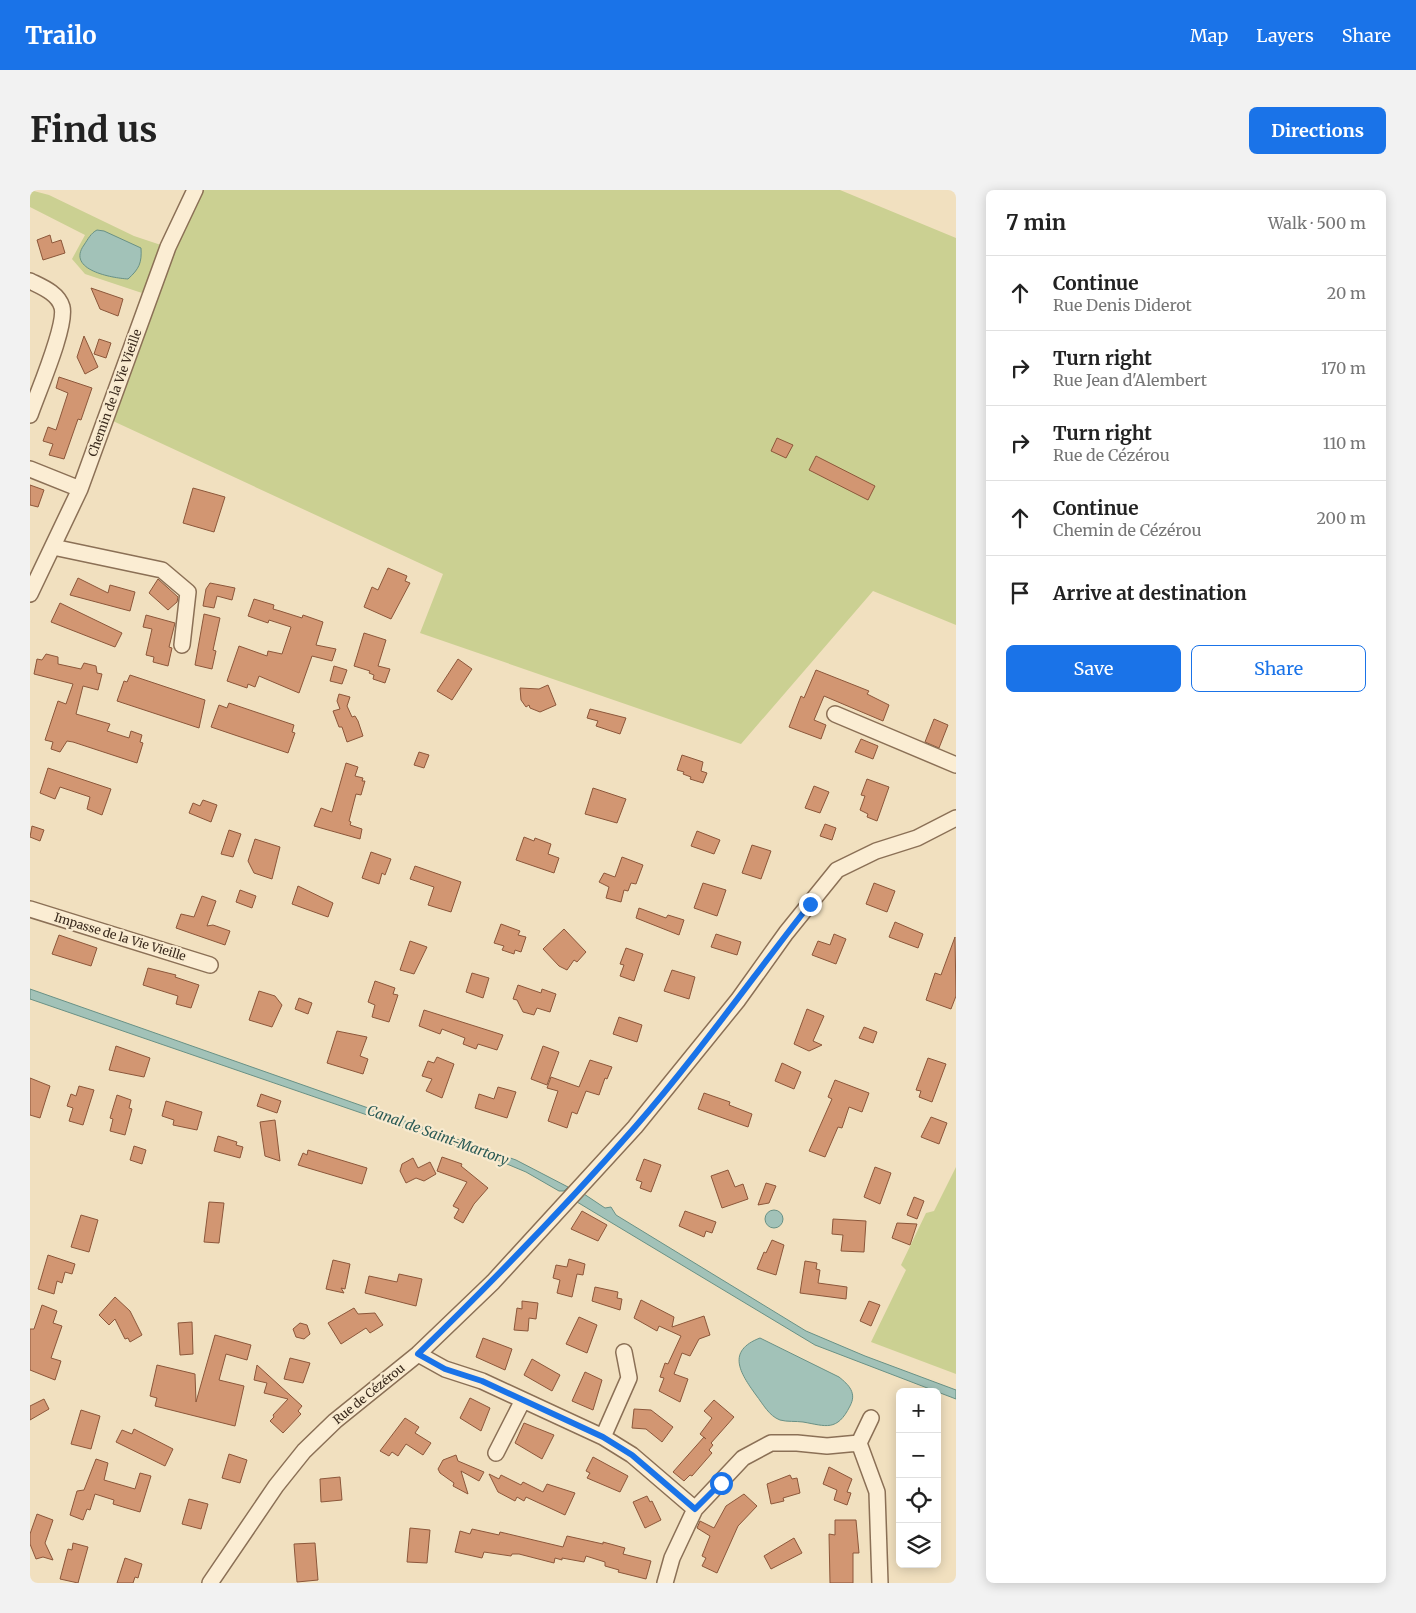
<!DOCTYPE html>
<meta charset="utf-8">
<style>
body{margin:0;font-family:Merriweather,serif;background:#f2f2f2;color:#222}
.controls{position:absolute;right:15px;bottom:15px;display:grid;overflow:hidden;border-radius:8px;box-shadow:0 2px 12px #0003}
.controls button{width:45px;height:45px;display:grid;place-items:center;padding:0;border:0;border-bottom:1px solid #e0e0e0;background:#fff;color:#222;font:25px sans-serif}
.stop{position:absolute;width:15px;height:15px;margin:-11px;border:4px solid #1a73e8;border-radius:50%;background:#fff}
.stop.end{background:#1a73e8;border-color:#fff;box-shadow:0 1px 5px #0008}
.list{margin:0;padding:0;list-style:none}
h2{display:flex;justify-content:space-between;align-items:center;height:65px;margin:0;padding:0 20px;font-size:21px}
h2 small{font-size:16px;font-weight:400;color:#767676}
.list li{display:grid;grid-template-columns:32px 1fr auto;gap:15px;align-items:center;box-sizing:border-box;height:75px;padding:0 20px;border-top:1px solid #e0e0e0}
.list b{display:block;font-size:19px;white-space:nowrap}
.list p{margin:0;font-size:16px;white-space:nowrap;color:#767676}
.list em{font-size:16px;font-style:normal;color:#767676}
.actions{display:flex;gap:10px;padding:15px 20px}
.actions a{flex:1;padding:11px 0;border:1px solid #1a73e8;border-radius:8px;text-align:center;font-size:18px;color:#1a73e8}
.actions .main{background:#1a73e8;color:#fff}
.icon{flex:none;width:28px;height:28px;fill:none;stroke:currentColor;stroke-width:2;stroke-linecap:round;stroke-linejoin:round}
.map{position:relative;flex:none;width:926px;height:1393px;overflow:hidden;border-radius:8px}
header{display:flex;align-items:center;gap:30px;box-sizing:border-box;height:70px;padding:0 25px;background:#1a73e8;color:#fff}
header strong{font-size:24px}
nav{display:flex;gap:28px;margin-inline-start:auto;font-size:18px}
.intro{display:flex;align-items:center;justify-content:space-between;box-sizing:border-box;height:120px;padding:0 30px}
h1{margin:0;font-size:35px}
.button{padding:12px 22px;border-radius:8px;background:#1a73e8;color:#fff;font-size:18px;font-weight:700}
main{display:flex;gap:30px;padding:0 30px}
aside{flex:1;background:#fff;border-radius:8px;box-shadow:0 2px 12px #0003}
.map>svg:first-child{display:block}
</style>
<header>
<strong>Trailo</strong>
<nav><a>Map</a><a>Layers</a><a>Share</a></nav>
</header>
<div class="intro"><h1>Find us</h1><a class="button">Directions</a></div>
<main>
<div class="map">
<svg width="926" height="1393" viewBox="0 0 926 1393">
<rect width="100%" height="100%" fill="#f1e0bf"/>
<!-- green -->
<path fill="#cbd092" d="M0,0L19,5L104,46L131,55L156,0H810L926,48V435L843,401L711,554L390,443L413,384L70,225L112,103L55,84L42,69L55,45L0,17Z
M926,977V1184L841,1152L876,1080L871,1075L896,1023L904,1021Z"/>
<!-- water -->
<path fill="#a2c2b8" stroke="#699185" d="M67,40L74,41L111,58C112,73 109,79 98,89C82,88 36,80 54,55C58,49 61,43 67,40Z
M0,799L486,970L538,997L534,1001H529L496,982L465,969L0,809Z
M554,1004L575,1018L581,1017L586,1025L776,1141L835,1166L926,1200V1209L785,1155L547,1012Z
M735 1029a9 9 0 1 1 18 0a9 9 0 1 1-18 0Z
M730,1148L809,1187C819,1195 827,1203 820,1216C807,1242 796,1236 773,1232C766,1231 757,1232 750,1230C739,1226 733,1214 726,1205C710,1183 696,1161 730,1148Z"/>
<!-- building -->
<path fill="#d29672" stroke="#8c573a" d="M20,45L22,53L31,50L35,63L13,70L7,50Z
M61,98L93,109L88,126L70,119Z
M54,146L68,177L55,184L47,167Z
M69,149L81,153L76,168L64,164Z
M29,187L62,198L51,230L48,229L34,269L19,265L23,254L13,251L18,237L26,240L38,203L26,198Z
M747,248L763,255L756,268L741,261Z
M786,266L845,296L838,310L779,280Z
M0,295L14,300L8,317L0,315Z
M163,298L195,307L184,342L153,333Z
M358,378L377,386L375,391L380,393L361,429L334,417L342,397L348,400Z
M48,388L78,403L80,395L105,402L100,421L40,405Z
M128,389L148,407L147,412L138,420L119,403Z
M180,393L205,398L202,410L187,406L184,418L173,416L176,399Z
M224,409L244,415L243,419L250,421L272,428L273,425L293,432L286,455L306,459L302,471L282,466L269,503L229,486L225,497L218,494L217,498L197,491L209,456L237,466L238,461L252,464L261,437L239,430L238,433L218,426Z
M30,413L92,443L85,457L21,432Z
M174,424L190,428L183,460L186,461L182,479L165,475Z
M116,425L145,433L139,457L142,458L138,476L123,472L124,467L116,465L122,439L113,437Z
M334,443L356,450L348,476L360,479L355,493L343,489L344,485L339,483L340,481L324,476Z
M16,464L28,467V474L51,479L54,473L66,476L67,483L72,484L68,500L53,496L46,524L80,534L77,541L99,548L101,541L112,545L110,552L113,553L107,573L43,552L37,551L30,562L21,559L23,552L15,550L28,511L36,514L43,494L4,484L7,469L12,470Z
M428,469L442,479L422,510L407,501Z
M304,476L317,480L312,494L300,491Z
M786,480L839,501L837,504L859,515L853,531L794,506L784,530L796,535L791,549L759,537L771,506L774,508Z
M100,485L175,510L169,538L87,511L94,491L97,492Z
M518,495L526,515L510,522L500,518L499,515L496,517L491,510L490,498L509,499Z
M309,504L320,507L317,516L322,527L325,526L328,531L333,546L317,552L312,537H309L303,521L310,519L307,511Z
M199,513L264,535L262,542L265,543L258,563L181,537L189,515L197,518Z
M560,519L596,528L590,544L566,536L568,531L557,528Z
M904,529L918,535L909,558L895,552Z
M831,549L848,556L843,569L825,562Z
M389,562L399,565L394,578L384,575Z
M652,565L673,572L671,581L677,583L673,593L660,589L661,587L653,584L654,582L647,580Z
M316,573L328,577L325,586L333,588L332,591H335L331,605L326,604L319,631L321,632L320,635L332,639L330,649L284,636L291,618L302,622Z
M18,578L81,599L72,625L57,619L60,607L30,597L25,609L10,603Z
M837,589L859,597L847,631L837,627L838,624L830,620L835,606L831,605Z
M784,596L799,602L790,623L775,618Z
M563,598L596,609L587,633L555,624Z
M173,610L187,615L181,632L159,623L163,613L170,616Z
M795,634L806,638L802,650L790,646Z
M2,636L14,640L10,651L0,647Z
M199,640L211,644L203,667L191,664Z
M667,641L690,650L684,664L661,656Z
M494,647L504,651L505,648L521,654L518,664L529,668L524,683L486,670Z
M225,649L250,657L242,689L224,683L218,671Z
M722,655L741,661L731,689L712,683Z
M341,662L361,669L355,685L352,683L349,694L332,688Z
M592,667L613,675L606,694L601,693L598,701L594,700L591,712L576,708L579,697L569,692L574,683L585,687Z
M385,676L431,692L421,722L398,715L404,697L380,689Z
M673,693L696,700L687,726L664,718Z
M844,693L865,701L857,722L836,714Z
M268,696L303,713L298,727L262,714Z
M210,700L226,706L222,718L206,712Z
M172,706L186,711L177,736L183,735L200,741L195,755L146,738L151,724L164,727Z
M609,718L636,728L638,725L654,730L649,745L606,728Z
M865,732L893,744L888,758L859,747Z
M471,734L490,741L488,745L496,747L491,762L485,760L484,764L472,760L474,756L464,753Z
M534,739L556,762L547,772L544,770L537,780L529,776L513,759Z
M686,744L711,752L707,765L681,757Z
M804,744L816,749L806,774L782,765L788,751L800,755Z
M29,745L67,758L61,776L22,764Z
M925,747L926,806L921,819L896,810L905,783L911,785Z
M380,751L397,757L384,784L370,780Z
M596,758L613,764L604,791L590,786L594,775L590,774Z
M118,778L146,785L145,787L169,795L161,818L146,814L148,806L113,795Z
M642,780L665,787L659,809L634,801Z
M442,783L459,788L453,808L436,802Z
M345,791L365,798L363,804L368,805L359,832L342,827L345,815L338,812Z
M488,795L511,803L512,799L526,804L520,822L507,818L504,825L493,822L487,810L483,809Z
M229,801L245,806L252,815L242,837L219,830Z
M269,808L282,813L278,824L265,819Z
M777,819L794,826L783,851L792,855L779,861L764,854Z
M394,820L473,845L467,860L448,854L446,859L433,854L435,848L412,839L410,844L389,836Z
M589,827L612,835L607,852L583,844Z
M834,837L847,842L843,853L829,848Z
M307,841L337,847L330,866L338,869L333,884L297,873Z
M86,856L120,868L114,887L79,880Z
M513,856L529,862L517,895L501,889Z
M407,867L424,874L412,908L396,901L402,889L392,886L398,871L404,873Z
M898,868L916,874L902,912L889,907L891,901L886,900Z
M560,870L582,877L577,889L575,888L569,905L556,901L547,924L542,922L537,938L518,931L528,901L517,898L521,887L549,897Z
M752,873L771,882L764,899L745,891Z
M0,888L20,896L10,928L0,925Z
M805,890L839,903L832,922L819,917L812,938L808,937L795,967L779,961L802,909L798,907Z
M49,896L64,900L53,935L39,931L43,918L37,916L41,904L46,906Z
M468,897L486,902L477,928L445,918L449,904L464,909Z
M674,903L700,912L699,915L722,924L718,937L668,919Z
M231,904L251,911L247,923L227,916Z
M87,905L101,910L99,918L102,919L95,945L80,941L83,929L80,928Z
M136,911L172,922L167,940L143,935L144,930L132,926Z
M901,927L917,933L909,954L891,947Z
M245,930L250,971L235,966L230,932Z
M188,946L207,952L206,955L213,957L210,968L184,961Z
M104,956L116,960L112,974L100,970Z
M278,960L337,978L332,994L268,975L273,963L277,965Z
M412,967L432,974L431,976L458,998L444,1014L433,1033L424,1028L429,1019L423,1016L437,992L407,981Z
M383,968L388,978L400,972L406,984L394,991L386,988L376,993L370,981L372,974Z
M614,969L631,975L621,1002L610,998L612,992L606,990Z
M845,977L861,983L850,1014L834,1007Z
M698,980L705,997L713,994L718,1009L692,1018L681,986Z
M736,993L746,996L739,1013L728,1015Z
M884,1007L894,1011L887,1029L877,1025Z
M179,1012L194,1013L189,1053L174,1052Z
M552,1021L577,1035L568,1051L541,1039Z
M655,1021L686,1032L682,1043L676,1041L674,1047L649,1036Z
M51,1025L68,1030L59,1062L41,1057Z
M803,1029L836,1031L834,1062L811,1061L813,1045L802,1044Z
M867,1033L887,1034L880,1055L862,1048Z
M742,1050L754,1055L746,1085L727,1079L734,1062L736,1063Z
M18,1065L45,1074L42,1084L35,1082L32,1093L27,1091L24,1104L8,1099Z
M539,1069L555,1074L553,1085L547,1084L542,1107L527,1103L530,1090L523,1088L526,1075L537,1077Z
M303,1070L320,1074L315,1099L311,1098L314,1103L296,1099Z
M775,1071L787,1073L786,1079L790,1080L788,1093L817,1097L816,1109L770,1103Z
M369,1084L392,1089L386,1116L335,1103L339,1086L367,1092Z
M565,1097L588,1102L587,1108L592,1109L590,1120L562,1111Z
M85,1107L100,1121L112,1145L100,1152L98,1148L95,1149L85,1129L79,1135L69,1125Z
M611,1110L644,1127L642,1137L674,1126L680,1145L669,1149L660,1166L652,1163L644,1184L658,1189L650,1212L629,1201L634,1188L630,1187L635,1173L638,1174L651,1146L629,1136L627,1141L604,1128Z
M492,1111L508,1113L506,1129L499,1128L498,1141L484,1140L487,1118L492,1119Z
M839,1111L850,1115L841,1136L830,1131Z
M12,1115L27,1121L23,1133L32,1136L21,1168L31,1171L25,1190L0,1180V1139H4Z
M324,1118L328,1124L345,1123L353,1135L340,1143L336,1138L311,1154L298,1133Z
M549,1127L567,1135L557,1163L536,1154Z
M162,1132L163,1164L150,1165L148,1133Z
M270,1133L277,1135L280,1144L274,1149L266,1147L263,1139Z
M185,1145L221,1155L217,1170L196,1164L189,1190L214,1196L205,1236L125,1216L127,1208L120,1206L127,1175L165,1184L166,1212Z
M453,1148L482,1159L475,1180L446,1167Z
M260,1168L280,1173L273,1193L254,1189Z
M502,1169L530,1185L522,1201L494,1185Z
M227,1175L272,1216L268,1221L271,1224L253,1243L240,1231L244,1227L243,1225L258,1209L234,1203L237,1193L224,1190Z
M555,1182L572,1190L563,1220L542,1211Z
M440,1208L460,1218L451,1241L430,1228Z
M14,1209L19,1219L0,1230V1216Z
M684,1210L704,1227L681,1253L683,1255L679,1260L682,1263L662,1286L660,1285L654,1291L643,1282L674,1247L676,1249L670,1244L682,1228L674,1221Z
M604,1219L621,1220L643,1237L632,1252L616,1239L602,1238Z
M51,1220L70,1226L61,1259L41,1254Z
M375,1228L389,1237L385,1243L401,1253L393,1265L376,1254L368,1266L362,1262L359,1266L350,1261Z
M494,1233L524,1245L512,1269L485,1253Z
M104,1239L143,1259L135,1276L86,1252L92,1240L102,1244Z
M199,1264L217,1270L210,1293L192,1288Z
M426,1265L428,1271L454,1282L449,1291L431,1281L438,1304L423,1296L424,1293L410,1283L408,1279L413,1270Z
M563,1267L598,1286L590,1302L557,1288L560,1283L556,1281Z
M66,1269L78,1273L74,1290L105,1299L110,1283L121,1286L110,1322L83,1314L84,1310L65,1304L60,1320L57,1319L53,1330L40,1325L47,1301L54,1300Z
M799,1277L822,1289L817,1302L821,1303L817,1315L804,1310L807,1300L793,1294Z
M459,1284L469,1289L471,1285L491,1295L493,1292L513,1302L517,1294L545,1303L535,1325L496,1307L494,1311L487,1307L485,1311L468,1302Z
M760,1285L762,1289L767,1288L770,1303L753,1308L754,1311L741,1314L737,1294Z
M310,1287L312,1310L291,1312L290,1289Z
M714,1304L727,1316L708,1336L687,1383L672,1376L676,1368L672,1366L680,1346L667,1338L670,1331L684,1338L696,1316Z
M617,1306L620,1312L622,1311L631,1330L615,1338L603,1312Z
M159,1309L178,1314L171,1339L152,1334Z
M7,1324L23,1330L15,1353L23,1370L13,1367L6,1369L0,1354V1344Z
M805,1330H826L829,1363H823V1393H800L799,1344L805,1345Z
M380,1338L400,1340L397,1373L377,1372Z
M442,1339L469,1345L470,1342L533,1357L537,1346L573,1354V1352L595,1358L593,1364L621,1371L616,1389L588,1382L589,1380L575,1376V1372L556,1366L554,1372L532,1368V1370L525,1368L524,1373L489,1364H482L481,1366L454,1362L452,1368L425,1362L430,1341L440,1344Z
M764,1348L772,1363L741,1379L734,1366Z
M43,1353L58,1357L48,1393L30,1389L38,1359L42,1360Z
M285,1353L288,1390L267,1392L264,1354Z
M95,1368L112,1374L108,1388L105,1387L103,1393H87Z"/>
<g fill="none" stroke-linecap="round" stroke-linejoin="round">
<defs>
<path id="minor" d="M0,91C12,97 28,103 32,117C37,136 7,204 0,225
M0,279L50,299
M23,357L132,380L158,402L152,455
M0,404L50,299L138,57L165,0
M805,524L926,575
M0,719L180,775
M388,1164L415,1179L452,1191L573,1247L602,1265L665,1319
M841,1228L829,1253L847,1302L850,1393
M573,1247L599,1188L594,1162
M466,1263L493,1210
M180,1393L246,1296L274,1261L305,1231L388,1164L463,1092L605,937L708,810L756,743L807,680L846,661L887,648L926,628
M635,1393L642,1368L665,1319L713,1268L741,1253H767L797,1256L829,1253"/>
</defs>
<!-- minor casing -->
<use href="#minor" stroke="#8b7056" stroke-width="18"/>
<!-- minor -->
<use href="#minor" stroke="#fbedd3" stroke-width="15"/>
</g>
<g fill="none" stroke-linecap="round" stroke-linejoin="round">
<!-- route -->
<path stroke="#1a73e8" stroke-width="6" d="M691,1293L665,1319L602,1265L573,1247L452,1191L415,1179L388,1164C463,1091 536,1016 605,937C667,866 722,788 780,714"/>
</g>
<g text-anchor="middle" stroke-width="4.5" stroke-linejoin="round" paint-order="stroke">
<!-- street labels -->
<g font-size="12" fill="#39291c" stroke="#f8eacf">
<text transform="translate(85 203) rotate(-70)" y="4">Chemin de la Vie Vieille</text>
<text transform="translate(90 747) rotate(17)" y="4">Impasse de la Vie Vieille</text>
<text transform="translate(339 1204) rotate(-39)" y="4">Rue de Cézérou</text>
</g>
<!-- water labels -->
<g font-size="14" font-style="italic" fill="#2a5a55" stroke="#f8eacf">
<text transform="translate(408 945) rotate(20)" y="5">Canal de Saint-Martory</text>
</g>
</g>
</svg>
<div class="controls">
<button>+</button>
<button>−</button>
<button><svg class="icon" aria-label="locate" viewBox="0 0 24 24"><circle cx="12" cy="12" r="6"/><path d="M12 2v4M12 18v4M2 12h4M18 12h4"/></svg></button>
<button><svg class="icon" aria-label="layers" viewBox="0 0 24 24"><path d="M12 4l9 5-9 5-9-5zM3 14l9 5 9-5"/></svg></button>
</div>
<div class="stop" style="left:691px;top:1293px"></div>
<div class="stop end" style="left:780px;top:714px"></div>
</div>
<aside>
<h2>7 min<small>Walk · 500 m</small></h2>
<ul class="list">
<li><svg class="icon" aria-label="ahead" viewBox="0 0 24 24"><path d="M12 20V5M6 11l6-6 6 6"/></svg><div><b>Continue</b><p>Rue Denis Diderot</p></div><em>20 m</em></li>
<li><svg class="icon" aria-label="right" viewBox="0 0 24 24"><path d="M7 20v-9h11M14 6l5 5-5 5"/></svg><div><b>Turn right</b><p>Rue Jean d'Alembert</p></div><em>170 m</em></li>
<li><svg class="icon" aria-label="right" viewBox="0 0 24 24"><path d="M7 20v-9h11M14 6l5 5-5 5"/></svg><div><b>Turn right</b><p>Rue de Cézérou</p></div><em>110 m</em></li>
<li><svg class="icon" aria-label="ahead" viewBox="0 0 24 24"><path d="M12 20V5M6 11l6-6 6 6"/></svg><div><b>Continue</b><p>Chemin de Cézérou</p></div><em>200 m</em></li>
<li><svg class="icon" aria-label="arrive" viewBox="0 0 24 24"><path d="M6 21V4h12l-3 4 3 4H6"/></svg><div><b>Arrive at destination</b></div></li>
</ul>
<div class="actions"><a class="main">Save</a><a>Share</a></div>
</aside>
</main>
